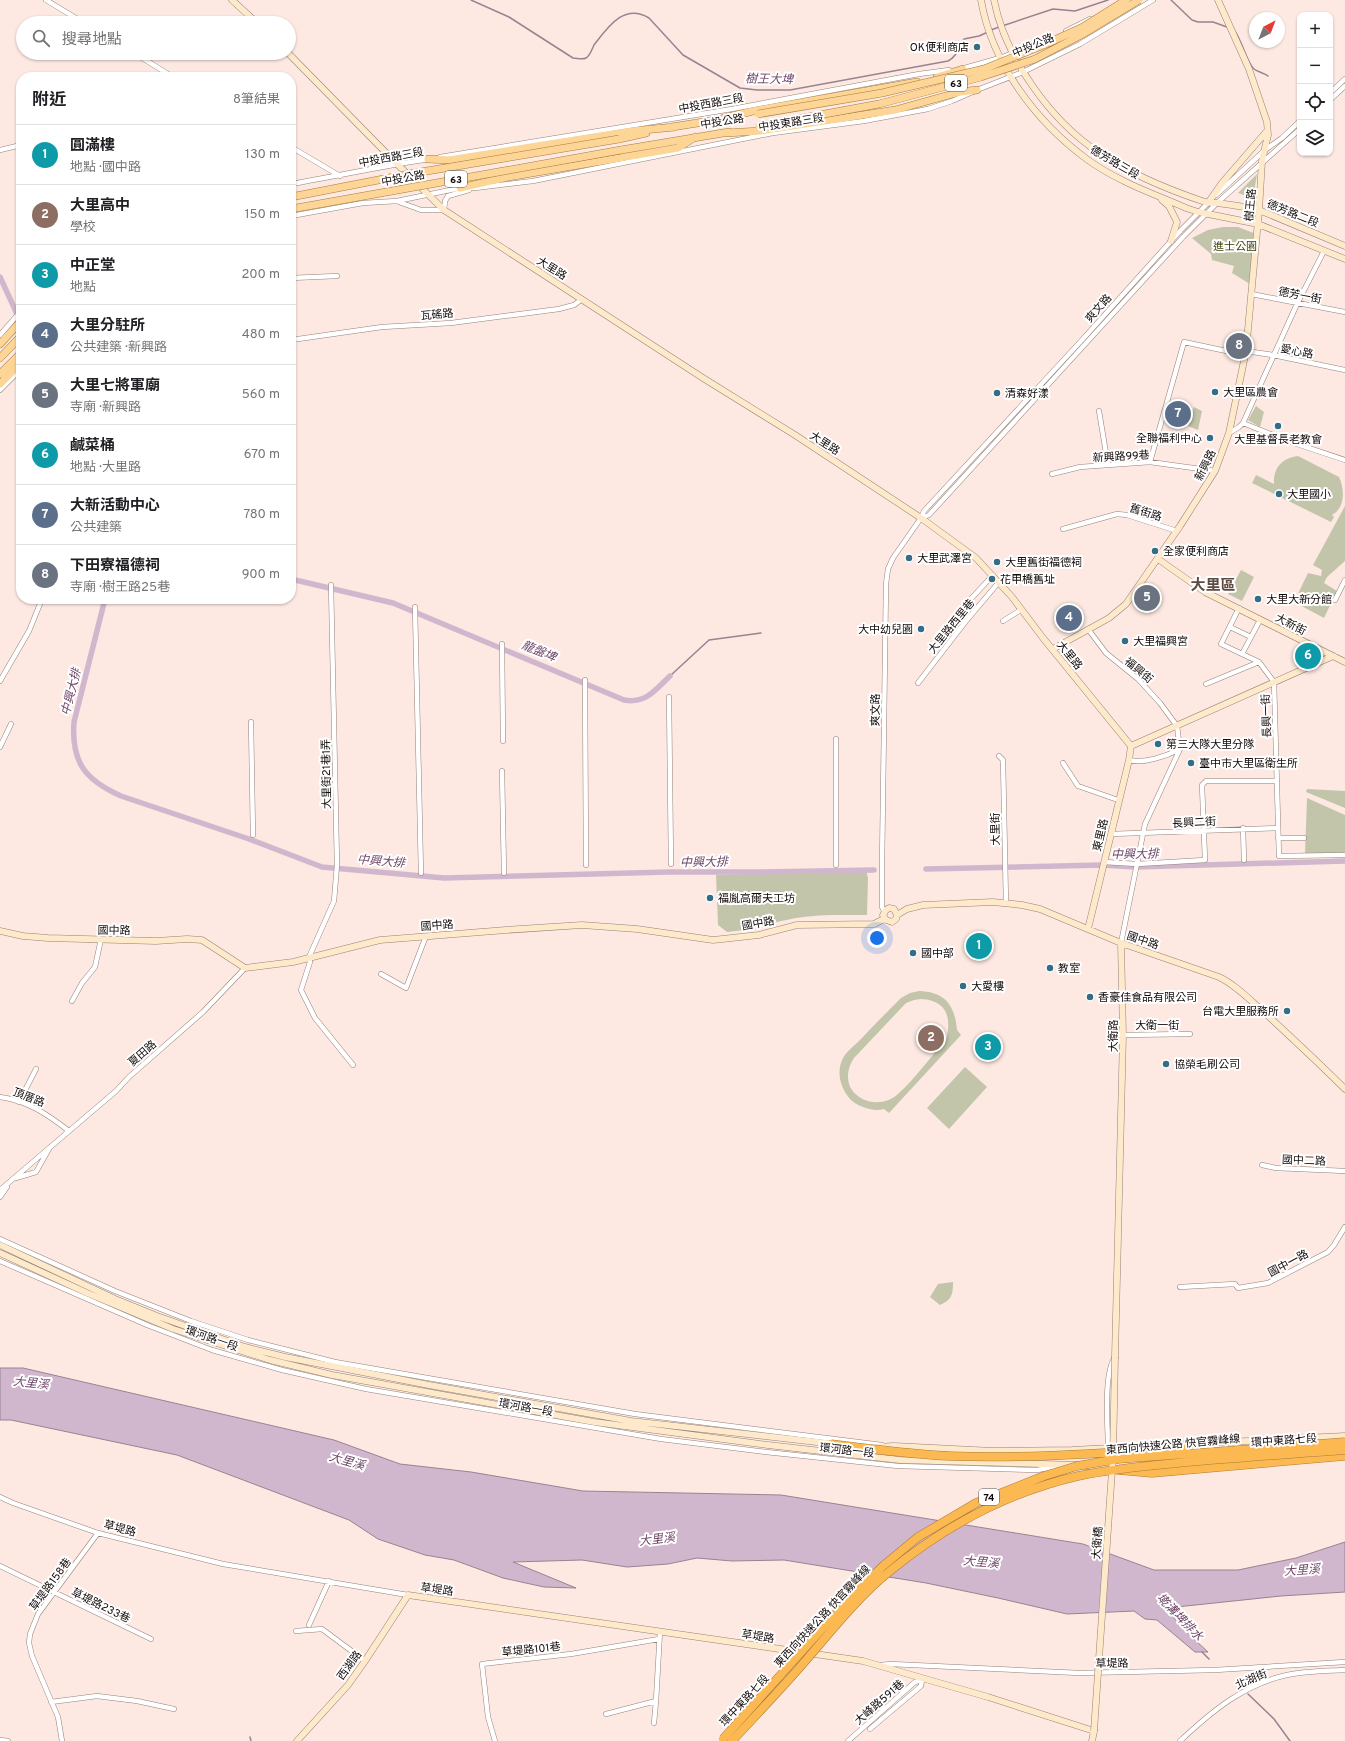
<!DOCTYPE html>
<html lang="zh-TW">
<meta charset="utf-8">
<style>
body{margin:0;font-family:Overpass,"Noto Sans TC",sans-serif;background:#f6f6f6;color:#202124}
.controls{position:absolute;right:12px;top:12px;display:grid;overflow:hidden;border-radius:8px;box-shadow:0 1px 3px #0004}
.controls button{width:36px;height:36px;display:grid;place-items:center;padding:0;border:0;border-bottom:1px solid #e0e0e0;background:#fff;color:#202124;font:20px sans-serif}
.compass{position:absolute;left:1249px;top:12px;width:36px;height:36px;border-radius:50%;background:#fff;box-shadow:0 1px 3px #0004;rotate:42deg}
.you{position:absolute;left:877px;top:938px;width:14px;height:14px;margin:-10px;border:3px solid #fff;border-radius:50%;background:#1a73e8;box-shadow:0 0 0 6px #1a73e833}
.badge{display:grid;place-items:center;width:26px;height:26px;border-radius:50%;background:#2563eb;color:#fff;font-size:13px;font-weight:700}
.pin{position:absolute;translate:-50% -50%;border:2px solid #fff;box-shadow:0 1px 4px #0006}
.list{margin:0;padding:0;list-style:none}
h2{display:flex;justify-content:space-between;align-items:center;height:52px;margin:0;padding:0 16px;font-size:17px}
h2 small{font-size:13px;font-weight:400;color:#757577}
.list li{display:grid;grid-template-columns:26px 1fr auto;gap:12px;align-items:center;box-sizing:border-box;height:60px;padding:0 16px;border-top:1px solid #e0e0e0}
.list b{display:block;font-size:15px;white-space:nowrap}
.list p{margin:0;font-size:13px;white-space:nowrap;color:#757577}
.list em{font-size:13px;font-style:normal;color:#757577}
.icon{flex:none;width:22px;height:22px;fill:none;stroke:currentColor;stroke-width:2;stroke-linecap:round;stroke-linejoin:round}
.map{position:relative;flex:none;width:1345px;height:1741px;overflow:hidden}
.search{position:absolute;background:#fff;box-shadow:0 1px 3px #0004;left:16px;top:16px;width:280px;height:44px;display:flex;align-items:center;gap:10px;box-sizing:border-box;padding:0 14px;border-radius:22px;color:#757577;font-size:15px}
.panel{position:absolute;background:#fff;box-shadow:0 1px 3px #0004;left:16px;top:72px;width:280px;height:532px;border-radius:16px}
.map>svg:first-child{display:block}
</style>
<div class="map">
<svg width="1345" height="1741" viewBox="0 0 1345 1741">
<rect width="100%" height="100%" fill="#fde9e2"/>
<!-- green -->
<path fill="#c3c5aa" fill-rule="evenodd" d="M1257,174L1253,198L1238,193Z
M1223,227H1238L1256,234L1250,284L1232,273L1234,266L1212,260L1211,254L1192,238L1208,230Z
M1256,406L1264,412L1260,427L1248,420Z
M1194,407L1202,411L1198,430L1188,426Z
M1298,456L1339,477C1345,490 1345,508 1332,515L1334,517L1331,522L1252,483L1256,475L1274,484C1273,468 1282,458 1298,456Z
M1345,506V561L1327,577L1324,583L1337,591L1324,618L1294,602L1308,573L1321,576L1322,570L1313,565Z
M1241,570L1254,577L1242,601L1228,594Z
M1307,789L1345,791V808L1306,792Z
M1307,798L1345,815V853L1305,854Z
M866,870L868,878L867,915C844,915 820,914 796,918C773,922 750,930 727,932L718,925L716,875Z
M919,991C946,992 955,1006 957,1030L961,1035L889,1113L884,1109C873,1112 858,1107 850,1099C840,1087 836,1072 843,1058C846,1052 854,1046 860,1040C873,1026 887,1012 901,998L910,993ZM921,999C947,1000 952,1018 946,1040C931,1056 914,1080 898,1094C885,1106 863,1105 852,1090C845,1080 848,1067 854,1058L906,1003L914,1000Z
M965,1067L987,1087L949,1129L927,1108Z
M953,1282C953,1294 952,1300 940,1305L930,1297L938,1284Z"/>
<!-- water -->
<path fill="#d1b7cd" stroke="#988392" d="M0,1368H23L334,1440L400,1464L471,1472L583,1491L781,1495L1083,1544L1154,1570H1238L1296,1558L1345,1542V1592L1281,1596L1167,1608L1180,1626L1208,1652H1195L1157,1620L1145,1619L1134,1611L1067,1614L998,1598L926,1583L784,1560L732,1561L697,1558L668,1564L627,1567L582,1560L513,1562L576,1588L544,1587L503,1578L454,1560L425,1555L378,1539L349,1520L177,1455L11,1420H0Z"/>
<g fill="none" stroke-linecap="round" stroke-linejoin="round">
<!-- stream -->
<path stroke="#988392" stroke-width="1.5" d="M471,0L509,17L573,58C577,58 582,60 586,58C590,56 592,49 594,45C608,27 624,3 649,18L683,55L740,88L757,90H790L948,61C958,56 958,47 964,39L979,36L988,32
M1171,0L1192,20L1198,22H1213L1227,27
M1002,26L1053,9L1075,11L1108,0
M991,30L999,27
M1234,30C1242,40 1247,63 1254,69C1258,72 1264,73 1268,76
M670,676L709,640L761,633
M1202,1652L1209,1659
M1248,1694L1274,1719L1290,1741
M250,1737L251,1741"/>
<!-- canal -->
<path stroke="#d1b7cd" stroke-width="5.5" d="M0,277L17,314L21,318
M291,579L393,603L624,700C646,704 655,690 670,676
M105,599L74,722C71,762 85,780 121,796L249,839L322,867L444,878L669,872H757L874,870
M926,869L1102,865L1135,867L1345,861"/>
<defs>
<path id="street" d="M46,0L84,23
M1066,31L1090,19
M134,53L173,77
M961,69L1000,58L1041,42
M1330,93L1345,79
M1330,100L1345,86
M291,147L340,176
M0,150L21,145
M440,157L732,109L919,74L949,70
M291,184C337,176 383,166 429,159
M1216,195L1265,150L1282,138L1300,121
M399,202L421,210H444L445,201L448,196L469,190
M291,216L363,203L397,201L460,188H475L533,181L773,133L864,121L928,109L952,101L977,90L1023,72L1080,44L1153,0
M291,278L337,276
M1251,294L1345,312
M0,335L21,311
M291,340L382,327L451,323L559,309L574,305L582,299
M0,390L21,369
M1099,411L1108,465
M1243,423L1288,441L1345,460
M1229,433L1239,427L1243,423L1297,304L1324,251
M1150,462L1184,342L1231,352L1246,351L1273,355L1345,370
M1052,474L1080,467L1150,462L1215,471
M921,518L929,515L1183,237L1217,203L1300,129
M1063,529L1117,514L1127,515L1177,531
M331,585L337,865L334,901L309,957L310,962L301,990L315,1018L353,1065
M1335,600L1345,580
M415,607L421,873
M1239,608L1221,644L1259,662L1274,682L1279,856L1345,855
M957,614L993,575
M1003,621L1019,611H1023
M1230,627L1251,637
M1088,629L1106,653L1138,679L1160,703L1177,726L1180,749L1145,824L1121,943
M502,644L503,741
M1242,654L1260,620
M585,680L586,865
M0,681L29,631L42,599
M918,683L966,621L999,582
M1206,684L1259,662
M669,697L671,864
M251,722L253,835
M836,739V865
M0,747L11,724
M999,756L1003,760L1006,903
M1129,760C1144,764 1167,756 1180,749
M1063,763L1078,786L1118,800
M502,771L504,873
M1243,828L1244,860
M1111,834L1278,828
M1278,838H1304
M1104,862L1137,864L1205,860L1202,785L1206,781H1277
M884,911L882,907V865L886,584L888,569L893,558L921,518L924,511L1082,340L1181,230L1209,202
M381,974L406,988L426,936
M72,1001L82,983L95,967L101,939
M1123,1035L1190,1034
M0,1097C28,1101 47,1114 69,1131
M19,1102L36,1069
M1262,1165L1276,1168L1345,1171
M16,1178L36,1172L49,1149
M0,1190L116,1091L129,1077L203,1012L245,968
M0,1197L7,1187
M0,1239L115,1291L191,1321L248,1340L335,1362L635,1414L882,1445
M0,1261L147,1325L212,1350L282,1370L366,1389L661,1439L766,1452L898,1466L1037,1470L1061,1466
M1180,1287L1235,1284L1238,1288L1268,1283L1328,1252L1334,1245L1345,1227
M1108,1448C1108,1425 1103,1375 1115,1357
M0,1497L13,1503L98,1533L223,1564L408,1595
M0,1566L151,1639
M309,1625L329,1581
M296,1631L322,1629L365,1661
M881,1665L891,1664L1079,1673L1215,1670L1345,1662
M51,1702L97,1696L137,1701L174,1709
M606,1714L656,1701L660,1631
M654,1723L656,1701
M870,1729L921,1686L922,1680
M0,1740L8,1741
M62,1741L58,1717L32,1656L29,1643L30,1634L38,1614L98,1533
M495,1741L488,1717L482,1664L571,1654L659,1639
M848,1741L915,1682L922,1680
M1180,1741C1211,1712 1244,1684 1287,1675C1306,1671 1326,1671 1345,1670"/>
<path id="secondary" d="M232,0L257,23
M981,0C992,64 1036,122 1088,160C1117,181 1154,194 1186,208L1198,212L1258,224L1345,259
M994,0C1005,57 1050,120 1098,152C1130,174 1169,190 1205,202C1209,203 1213,203 1217,203C1232,205 1246,207 1259,210L1345,246
M288,53L396,163L444,210L703,378L795,435L921,518L976,558L1012,597L1043,638L1131,746
M1162,200L1169,206L1177,222L1171,241
M1208,203L1222,183L1267,131
M1158,559L1205,592L1345,662
M1053,649L1109,618L1126,604L1180,526L1215,471L1229,433L1246,351L1259,210L1262,161L1268,135L1267,122L1249,69L1218,0
M1131,746L1333,656
M897,915L894,909L889,908L886,910L883,915L886,920L892,922L896,919L897,915L907,909L923,905L993,902L1022,905L1040,909L1121,943L1219,977C1236,985 1251,1001 1265,1013C1292,1038 1319,1063 1345,1089
M1088,929L1129,760L1131,746
M0,931L23,936L48,938L156,941L187,939L202,940L245,968L293,962L380,940L506,930L582,925L637,929L713,940L759,935L797,925L874,924L884,919
M0,1245L115,1299L157,1316L245,1347L285,1357L429,1385L631,1421L834,1444
M0,1253L87,1293L173,1329L270,1360L332,1375L594,1422L768,1445L900,1460L1077,1465
M1115,1357L1123,1035L1121,943
M877,1447L894,1446L993,1451L1072,1450L1345,1436
M1175,1459L1196,1457
M1086,1466L1109,1468
M297,1741L348,1685L365,1661L408,1595L863,1661L988,1697L1094,1731L1092,1741"/>
<path id="primary" d="M937,77L963,69
M724,118L753,111L917,82
M672,127L729,118
M726,133L760,131L895,110L960,92L977,90
M619,139L646,133
M621,150L729,132
M428,159L449,160L632,131L675,127
M460,188L508,177L678,148L695,137
M0,344L21,321
M0,358L21,336
M0,374L21,353
M0,384L21,363"/>
<path id="highway" d="M1118,1470L1152,1473L1345,1456"/>
</defs>
<!-- street casing -->
<use href="#street" stroke="#968179" stroke-width="5.5"/>
<!-- secondary casing -->
<use href="#secondary" stroke="#968179" stroke-width="7"/>
<!-- primary casing -->
<use href="#primary" stroke="#aa7c38" stroke-width="8"/>
<!-- highway casing -->
<use href="#highway" stroke="#aa7c38" stroke-width="9"/>
<!-- street -->
<use href="#street" stroke="#fff" stroke-width="4.5"/>
<!-- secondary -->
<use href="#secondary" stroke="#feeacb" stroke-width="6"/>
<!-- primary -->
<use href="#primary" stroke="#fdd597" stroke-width="7"/>
<!-- highway -->
<use href="#highway" stroke="#fcb952" stroke-width="8"/>
<defs>
<path id="secondary-bridge" d="M1094,1731L1113,1456L1115,1357"/>
<path id="primary-bridge" d="M758,114L882,93L984,69L1046,44L1083,27L1126,0
M759,126L879,104L981,77L1035,59L1083,34L1139,0
M291,197L409,174L619,139
M291,209L621,150"/>
<path id="highway-bridge" d="M831,1444C870,1449 909,1454 948,1456C1027,1459 1106,1453 1185,1448
M723,1739L848,1600L883,1566L918,1537L976,1503L1044,1476L1077,1466L1118,1459L1345,1442
M732,1741C757,1714 783,1687 807,1659C833,1629 859,1596 890,1571C945,1526 1009,1492 1078,1476C1110,1469 1144,1466 1177,1463C1233,1458 1289,1454 1345,1450"/>
</defs>
<!-- secondary-bridge casing -->
<use href="#secondary-bridge" stroke="#968179" stroke-width="7" stroke-linecap="butt"/>
<!-- primary-bridge casing -->
<use href="#primary-bridge" stroke="#aa7c38" stroke-width="8" stroke-linecap="butt"/>
<!-- highway-bridge casing -->
<use href="#highway-bridge" stroke="#aa7c38" stroke-width="9" stroke-linecap="butt"/>
<!-- secondary-bridge -->
<use href="#secondary-bridge" stroke="#feeacb" stroke-width="6"/>
<!-- primary-bridge -->
<use href="#primary-bridge" stroke="#fdd597" stroke-width="7"/>
<!-- highway-bridge -->
<use href="#highway-bridge" stroke="#fcb952" stroke-width="8"/>
</g>
<!-- markers -->
<g fill="#336e86" stroke="#fff" stroke-width="1.5">
<circle cx="977" cy="47" r="4"/>
<circle cx="1215" cy="392" r="4"/>
<circle cx="997" cy="393" r="4"/>
<circle cx="1278" cy="426" r="4"/>
<circle cx="1210" cy="438" r="4"/>
<circle cx="1279" cy="494" r="4"/>
<circle cx="1155" cy="551" r="4"/>
<circle cx="909" cy="558" r="4"/>
<circle cx="997" cy="562" r="4"/>
<circle cx="992" cy="579" r="4"/>
<circle cx="1258" cy="599" r="4"/>
<circle cx="921" cy="629" r="4"/>
<circle cx="1125" cy="641" r="4"/>
<circle cx="1158" cy="744" r="4"/>
<circle cx="1191" cy="763" r="4"/>
<circle cx="710" cy="898" r="4"/>
<circle cx="913" cy="953" r="4"/>
<circle cx="1050" cy="968" r="4"/>
<circle cx="963" cy="986" r="4"/>
<circle cx="1090" cy="997" r="4"/>
<circle cx="1287" cy="1011" r="4"/>
<circle cx="1166" cy="1064" r="4"/>
</g>
<g text-anchor="middle" stroke-width="4" stroke-linejoin="round" paint-order="stroke">
<!-- shield labels -->
<g fill="#fff" stroke="#595452" stroke-width="1">
<rect x="945" y="75" width="22" height="16" rx="3"/>
<rect x="445" y="171" width="22" height="16" rx="3"/>
<rect x="979" y="1489" width="20" height="16" rx="3"/>
</g>
<g font-size="10" font-weight="bold" fill="#120a08">
<text x="956" y="87">63</text>
<text x="456" y="183">63</text>
<text x="989" y="1501">74</text>
</g>
<!-- street labels -->
<g font-size="11" fill="#120a08" stroke="#fff">
<text transform="translate(1033 45) rotate(-23)" y="4">中投公路</text>
<text transform="translate(711 103) rotate(-10)" y="4">中投西路三段</text>
<text transform="translate(722 121) rotate(-9)" y="4">中投公路</text>
<text transform="translate(791 122) rotate(-9)" y="4">中投東路三段</text>
<text transform="translate(391 157) rotate(-10)" y="4">中投西路三段</text>
<text transform="translate(1115 162) rotate(30)" y="4">德芳路三段</text>
<text transform="translate(403 178) rotate(-10)" y="4">中投公路</text>
<text transform="translate(1250 205) rotate(-85)" y="4">樹王路</text>
<text transform="translate(1293 213) rotate(22)" y="4">德芳路二段</text>
<text transform="translate(552 268) rotate(32)" y="4">大里路</text>
<text transform="translate(1300 295) rotate(11)" y="4">德芳一街</text>
<text transform="translate(1098 308) rotate(-48)" y="4">爽文路</text>
<text transform="translate(437 314) rotate(-5)" y="4">瓦磘路</text>
<text transform="translate(1297 351) rotate(11)" y="4">愛心路</text>
<text transform="translate(825 443) rotate(33)" y="4">大里路</text>
<text transform="translate(1121 456) rotate(-3)" y="4">新興路99巷</text>
<text transform="translate(1205 465) rotate(-64)" y="4">新興路</text>
<text transform="translate(1146 512) rotate(17)" y="4">舊街路</text>
<text transform="translate(1291 624) rotate(27)" y="4">大新街</text>
<text transform="translate(951 626) rotate(-51)" y="4">大里路西里巷</text>
<text transform="translate(1070 655) rotate(51)" y="4">大里路</text>
<text transform="translate(1139 670) rotate(40)" y="4">福興街</text>
<text transform="translate(875 710) rotate(-89)" y="4">爽文路</text>
<text transform="translate(1266 716) rotate(-92)" y="4">長興一街</text>
<text transform="translate(326 774) rotate(-91)" y="4">大里街21巷1弄</text>
<text transform="translate(1194 822) rotate(-3)" y="4">長興二街</text>
<text transform="translate(995 829) rotate(-91)" y="4">大里街</text>
<text transform="translate(1100 835) rotate(-77)" y="4">東里路</text>
<text transform="translate(758 923) rotate(-10)" y="4">國中路</text>
<text transform="translate(437 925) rotate(-4)" y="4">國中路</text>
<text transform="translate(114 930) rotate(1)" y="4">國中路</text>
<text transform="translate(1143 940) rotate(19)" y="4">國中路</text>
<text x="1157" y="1029">大衛一街</text>
<text transform="translate(1113 1036) rotate(-90)" y="4">大衛路</text>
<text transform="translate(142 1053) rotate(-41)" y="4">夏田路</text>
<text transform="translate(29 1097) rotate(21)" y="4">頂厝路</text>
<text transform="translate(1304 1160) rotate(2)" y="4">國中二路</text>
<text transform="translate(1288 1263) rotate(-28)" y="4">國中一路</text>
<text transform="translate(212 1338) rotate(19)" y="4">環河路一段</text>
<text transform="translate(526 1407) rotate(10)" y="4">環河路一段</text>
<text transform="translate(1284 1440) rotate(-4)" y="4">環中東路七段</text>
<text transform="translate(1173 1444) rotate(-5)" y="4">東西向快速公路 快官霧峰線</text>
<text transform="translate(847 1450) rotate(6)" y="4">環河路一段</text>
<text transform="translate(120 1528) rotate(15)" y="4">草堤路</text>
<text transform="translate(1097 1543) rotate(-86)" y="4">大衛橋</text>
<text transform="translate(50 1584) rotate(-54)" y="4">草堤路158巷</text>
<text transform="translate(437 1589) rotate(8)" y="4">草堤路</text>
<text transform="translate(101 1605) rotate(26)" y="4">草堤路233巷</text>
<text transform="translate(822 1616) rotate(-47)" y="4">東西向快速公路 快官霧峰線</text>
<text transform="translate(758 1636) rotate(9)" y="4">草堤路</text>
<text transform="translate(531 1649) rotate(-6)" y="4">草堤路101巷</text>
<text transform="translate(1112 1663) rotate(-1)" y="4">草堤路</text>
<text transform="translate(349 1665) rotate(-54)" y="4">西湖路</text>
<text transform="translate(1251 1679) rotate(-23)" y="4">北湖街</text>
<text transform="translate(744 1700) rotate(-47)" y="4">環中東路七段</text>
<text transform="translate(879 1702) rotate(-41)" y="4">大峰路591巷</text>
</g>
<!-- poi labels -->
<g font-size="11" fill="#120a08" stroke="#fff" text-anchor="start">
<text x="969" y="51" text-anchor="end">OK便利商店</text>
<text x="1223" y="396">大里區農會</text>
<text x="1005" y="397">清森好漾</text>
<text x="1202" y="442" text-anchor="end">全聯福利中心</text>
<text x="1278" y="443" text-anchor="middle">大里基督長老教會</text>
<text x="1287" y="498">大里國小</text>
<text x="1163" y="555">全家便利商店</text>
<text x="917" y="562">大里武澤宮</text>
<text x="1005" y="566">大里舊街福德祠</text>
<text x="1000" y="583">花甲橋舊址</text>
<text x="1266" y="603">大里大新分館</text>
<text x="913" y="633" text-anchor="end">大中幼兒園</text>
<text x="1133" y="645">大里福興宮</text>
<text x="1166" y="748">第三大隊大里分隊</text>
<text x="1199" y="767">臺中市大里區衛生所</text>
<text x="718" y="902">福胤高爾夫工坊</text>
<text x="921" y="957">國中部</text>
<text x="1058" y="972">教室</text>
<text x="971" y="990">大愛樓</text>
<text x="1098" y="1001">香豪佳食品有限公司</text>
<text x="1279" y="1015" text-anchor="end">台電大里服務所</text>
<text x="1174" y="1068">協榮毛刷公司</text>
</g>
<!-- park labels -->
<g font-size="11" fill="#3e3e08" stroke="#fff">
<text x="1235" y="250">進士公園</text>
</g>
<!-- water labels -->
<g font-size="12" font-style="italic" fill="#6d4667" stroke="#fff">
<text transform="translate(769 79) rotate(1)" y="4">樹王大埤</text>
<text transform="translate(539 651) rotate(22)" y="4">龍盤埤</text>
<text transform="translate(71 692) rotate(-76)" y="4">中興大排</text>
<text transform="translate(1135 854) rotate(-1)" y="4">中興大排</text>
<text transform="translate(381 861) rotate(5)" y="4">中興大排</text>
<text transform="translate(704 862) rotate(-1)" y="4">中興大排</text>
<text transform="translate(31 1383) rotate(6)" y="4">大里溪</text>
<text transform="translate(347 1461) rotate(16)" y="4">大里溪</text>
<text transform="translate(657 1539) rotate(-7)" y="4">大里溪</text>
<text transform="translate(981 1562) rotate(5)" y="4">大里溪</text>
<text transform="translate(1302 1570) rotate(-4)" y="4">大里溪</text>
<text transform="translate(1180 1617) rotate(46)" y="4">墘溝埤排水</text>
</g>
<!-- district labels -->
<g font-size="15" font-weight="bold" fill="#5f4b44" stroke="#fff">
<text x="1213" y="590">大里區</text>
</g>
</g>
</svg>
<div class="controls">
<button>+</button>
<button>−</button>
<button><svg class="icon" aria-label="locate" viewBox="0 0 24 24"><circle cx="12" cy="12" r="6"/><path d="M12 2v4M12 18v4M2 12h4M18 12h4"/></svg></button>
<button><svg class="icon" aria-label="layers" viewBox="0 0 24 24"><path d="M12 4l9 5-9 5-9-5zM3 14l9 5 9-5"/></svg></button>
</div>
<svg class="compass" viewBox="-18 -18 36 36"><path d="M0-13l5 13h-10z" fill="#e53935"/><path d="M0 13l5-13h-10z" fill="#757577"/></svg>
<div class="you"></div>
<div class="pin badge" style="left:979px;top:946px;background:#0f9aa8">1</div>
<div class="pin badge" style="left:931px;top:1038px;background:#8d6e63">2</div>
<div class="pin badge" style="left:988px;top:1047px;background:#0f9aa8">3</div>
<div class="pin badge" style="left:1069px;top:618px;background:#5c6f8a">4</div>
<div class="pin badge" style="left:1147px;top:598px;background:#6b7280">5</div>
<div class="pin badge" style="left:1308px;top:656px;background:#0f9aa8">6</div>
<div class="pin badge" style="left:1178px;top:414px;background:#5c6f8a">7</div>
<div class="pin badge" style="left:1239px;top:346px;background:#6b7280">8</div>
<div class="search"><svg class="icon" aria-label="search" viewBox="0 0 24 24"><circle cx="10" cy="10" r="6"/><path d="M15 15l6 6"/></svg>搜尋地點</div>
<section class="panel">
<h2>附近<small>8筆結果</small></h2>
<ul class="list">
<li><span class="badge" style="background:#0f9aa8">1</span><div><b>圓滿樓</b><p>地點 · 國中路</p></div><em>130 m</em></li>
<li><span class="badge" style="background:#8d6e63">2</span><div><b>大里高中</b><p>學校</p></div><em>150 m</em></li>
<li><span class="badge" style="background:#0f9aa8">3</span><div><b>中正堂</b><p>地點</p></div><em>200 m</em></li>
<li><span class="badge" style="background:#5c6f8a">4</span><div><b>大里分駐所</b><p>公共建築 · 新興路</p></div><em>480 m</em></li>
<li><span class="badge" style="background:#6b7280">5</span><div><b>大里七將軍廟</b><p>寺廟 · 新興路</p></div><em>560 m</em></li>
<li><span class="badge" style="background:#0f9aa8">6</span><div><b>鹹菜桶</b><p>地點 · 大里路</p></div><em>670 m</em></li>
<li><span class="badge" style="background:#5c6f8a">7</span><div><b>大新活動中心</b><p>公共建築</p></div><em>780 m</em></li>
<li><span class="badge" style="background:#6b7280">8</span><div><b>下田寮福德祠</b><p>寺廟 · 樹王路25巷</p></div><em>900 m</em></li>
</ul>
</section>
</div>
